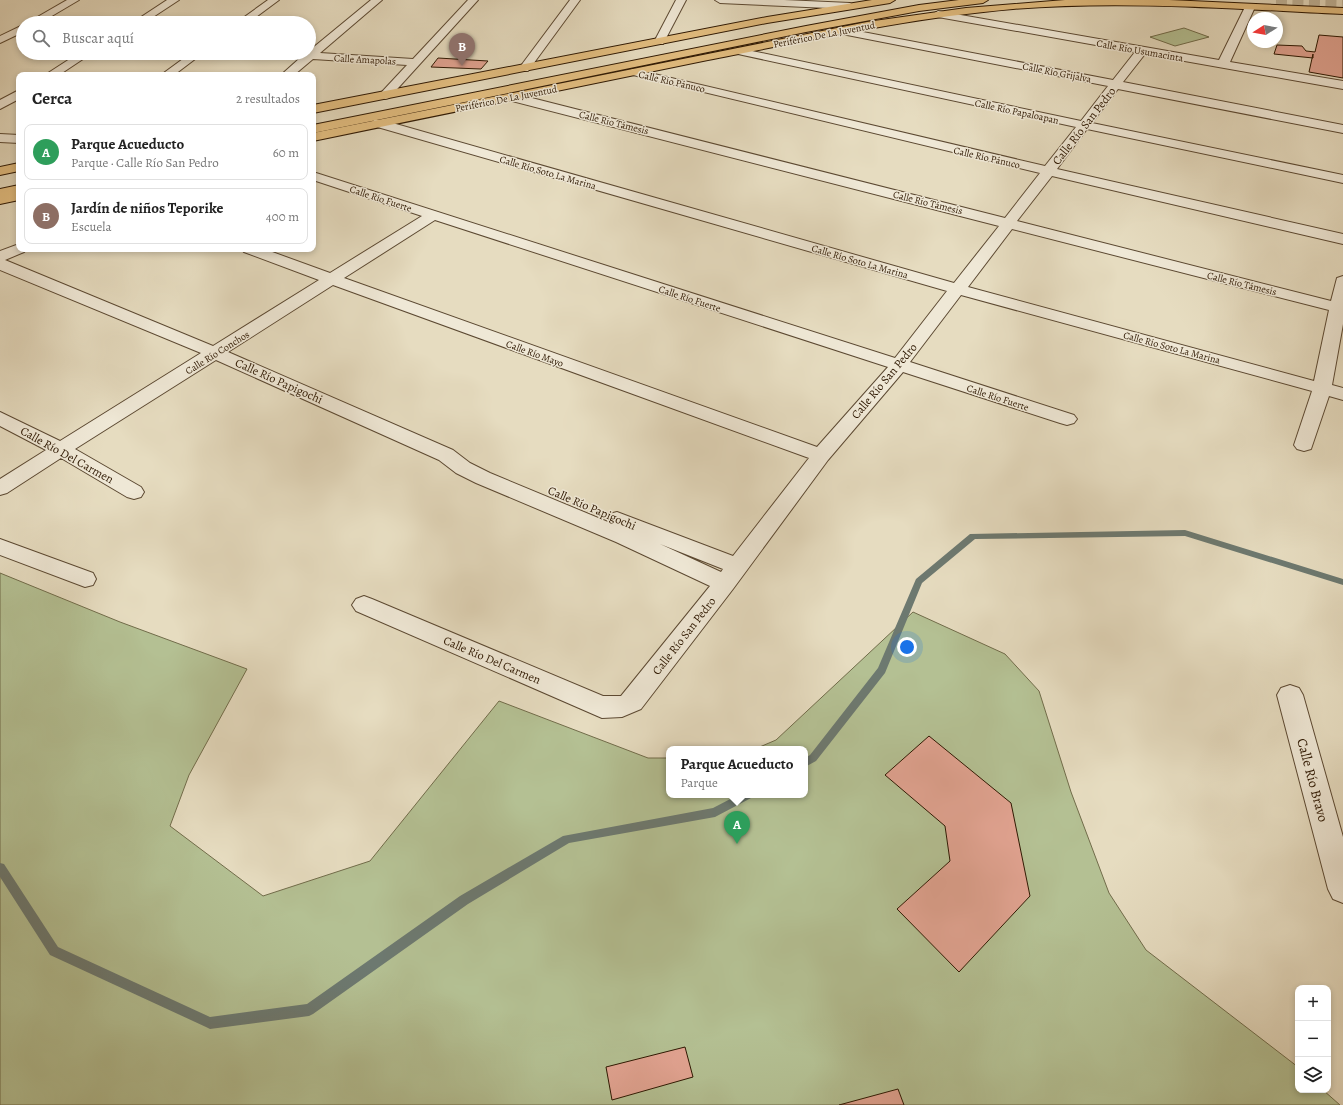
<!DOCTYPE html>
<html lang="es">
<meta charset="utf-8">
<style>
body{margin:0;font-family:Alegreya,serif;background:#f2f2f2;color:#222}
.controls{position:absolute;right:12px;bottom:12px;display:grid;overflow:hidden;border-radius:8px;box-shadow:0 2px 6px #0003}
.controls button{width:36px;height:36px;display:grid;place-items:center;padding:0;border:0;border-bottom:1px solid #e0e0e0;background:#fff;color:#222;font:20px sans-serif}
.compass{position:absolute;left:1247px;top:12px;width:36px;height:36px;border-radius:50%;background:#fff;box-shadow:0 2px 6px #0003;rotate:259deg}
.you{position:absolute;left:907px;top:647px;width:14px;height:14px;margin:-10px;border:3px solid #fff;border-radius:50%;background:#1a73e8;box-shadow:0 0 0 6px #1a73e833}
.badge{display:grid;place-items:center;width:26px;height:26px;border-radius:50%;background:#ea580c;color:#fff;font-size:13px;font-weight:700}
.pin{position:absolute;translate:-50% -33px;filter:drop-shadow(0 1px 2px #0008)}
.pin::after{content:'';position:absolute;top:21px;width:14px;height:12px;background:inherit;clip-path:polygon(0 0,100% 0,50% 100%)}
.popup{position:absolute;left:666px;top:746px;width:142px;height:52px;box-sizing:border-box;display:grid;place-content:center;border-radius:8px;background:#fff;filter:drop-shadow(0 1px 3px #0005);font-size:13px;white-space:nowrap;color:#767676}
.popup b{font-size:15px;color:#222}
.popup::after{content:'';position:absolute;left:50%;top:100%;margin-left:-8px;border:8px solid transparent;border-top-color:#fff}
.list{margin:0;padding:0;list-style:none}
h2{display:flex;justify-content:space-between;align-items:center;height:52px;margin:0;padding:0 16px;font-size:17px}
h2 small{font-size:13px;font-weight:400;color:#767676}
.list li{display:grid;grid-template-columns:26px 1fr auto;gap:12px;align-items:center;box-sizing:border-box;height:56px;margin:0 8px 8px;padding:0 8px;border:1px solid #e0e0e0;border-radius:8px}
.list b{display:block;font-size:15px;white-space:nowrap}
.list p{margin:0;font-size:13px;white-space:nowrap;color:#767676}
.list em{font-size:13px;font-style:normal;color:#767676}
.icon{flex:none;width:22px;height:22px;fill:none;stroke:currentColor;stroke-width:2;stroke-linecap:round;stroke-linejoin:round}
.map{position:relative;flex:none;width:1343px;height:1105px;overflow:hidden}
.search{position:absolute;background:#fff;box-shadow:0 2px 6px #0003;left:16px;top:16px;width:300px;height:44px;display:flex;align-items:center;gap:10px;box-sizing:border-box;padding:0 14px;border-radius:22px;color:#767676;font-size:15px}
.panel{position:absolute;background:#fff;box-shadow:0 2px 6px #0003;left:16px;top:72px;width:300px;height:180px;border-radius:8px}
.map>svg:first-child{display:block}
</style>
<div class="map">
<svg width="1343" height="1105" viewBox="0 0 1343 1105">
<rect width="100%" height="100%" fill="#e6dcc0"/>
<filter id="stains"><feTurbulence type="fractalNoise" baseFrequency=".005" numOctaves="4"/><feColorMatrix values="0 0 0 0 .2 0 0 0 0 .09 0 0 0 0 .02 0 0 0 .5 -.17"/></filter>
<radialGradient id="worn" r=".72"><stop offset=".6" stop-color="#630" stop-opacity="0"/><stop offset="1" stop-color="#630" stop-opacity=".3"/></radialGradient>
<!-- green -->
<path fill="#b4c093" stroke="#716c4a" d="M1184,28L1209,37L1175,46L1150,37Z
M0,573L120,622L247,669L189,775L170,826L263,896L370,861L499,701L648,758H669V795H805V749H755L776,740L913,612L1005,654L1039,691L1071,792L1109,893L1146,950L1298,1067V1090H1323L1340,1105H0Z"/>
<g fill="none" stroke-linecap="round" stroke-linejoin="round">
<!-- stream -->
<path fill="#6d7970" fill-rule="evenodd" d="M1185,530L1343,579V585L1185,536L975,539L922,583L885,673L816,761L805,767V758L810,755L878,668L916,579L970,534Z
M738,795H752L751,798L715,817L569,843L468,904L313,1014L309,1016L210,1029L206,1027L50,955L0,877V863L4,864L58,947L210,1017L307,1004L460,896L563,836L713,808Z"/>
</g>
<!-- building -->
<path fill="#e1a391" stroke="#2e1802" d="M1319,35L1343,37V78L1309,72L1313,54V58L1274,54L1277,45L1302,46L1306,51L1315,52Z
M438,58L488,61L481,69L431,67Z
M929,736L1011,803L1030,896L959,972L897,909L950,861L945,826L885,775Z
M685,1047L693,1077L612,1100L606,1067Z
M898,1089L904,1105H839Z"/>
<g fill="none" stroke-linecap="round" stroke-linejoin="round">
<!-- highway-tunnel -->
<path stroke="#c1b59a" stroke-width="11" stroke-dasharray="11 5.5" stroke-linecap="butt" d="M1276,0L1343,2"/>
<defs>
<path id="minor" d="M67,0H79L40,23H27Z
M167,0H179L144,23H132Z
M268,0H279L248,23H236Z
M371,0H382L320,53L413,59L468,0H478L389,98L385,99L379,95L407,65L313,59L294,75H281L300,58L266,56L261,53H309V51Z
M570,0H580L528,71H520L518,69L520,67Z
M676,0H686L663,44H655L654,42Z
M715,0H784L850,3L855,6L850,9L720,3Z
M1250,4L1255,7L1230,62L1343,81V89L1145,54L1123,82L1343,125V133L1118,89L1092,123L1343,175V183L1087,129L1057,169L1343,234V244L1052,176L1017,221L1331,301L1337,278L1343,276V324L1332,385L1343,388V400L1329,396L1311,449L1304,451L1297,449L1294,445L1312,391L961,295L910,362L1074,415L1077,419L1074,423L1067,425L1060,423L903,372L828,460L733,589L641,709L622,717L602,718L356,611L352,605L356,599L364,596L372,599L603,696H621L710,586L616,542L476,483L456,473L439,460L216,360L75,449L141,487L144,492L141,497L134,499L127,497L61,458L7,493L0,495V479L46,450L0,426V412L60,441L201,353L0,270V251L19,244V249H27L24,252L5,260L213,346L319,280L244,252L241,249H264L330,273L422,216L313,180V172L895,358L947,291L374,126L372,123L374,120H382L954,283L999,226L508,100L506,97L512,93L1005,218L1040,173L633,75L627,72L633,69L1045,166L1076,127L738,54L733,51L738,48L1081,121L1108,86L842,34L837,31L842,28L1113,80L1135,52L938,17L933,14L938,11L1219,60L1245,7ZM435,220L888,367L817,447L344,278ZM1012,229L1329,310L1314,381L968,287ZM333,285L809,458L733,556L617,512L609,514L606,519L608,522L490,473L470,463L453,450L228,352ZM660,544L723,569L721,572Z
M23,25V32L0,43V36Z
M79,53H92L59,75H45Z
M191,53H203L174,75H161Z
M19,90V99L0,109V100Z
M0,134L19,135V143L0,142Z
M0,539L93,573L96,579L93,585L85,587L0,555Z
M1290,685L1299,688L1303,695L1343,837V903L1333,899L1328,889L1277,695L1281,688Z"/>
<path id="major" d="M872,0H895L890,3L767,23L313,113V105L767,17Z
M1065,0H1169L1343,8V14C1233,9 1123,0 1013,9C908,18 806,41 703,61C573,88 443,114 313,141V133L867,22L966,8Z
M19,163V171L0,175V167Z
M19,192V200L0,204V196Z"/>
<path id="highway" d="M959,0H988L983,3L919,11L806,32L313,133V125L806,26L919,5Z
M19,185V193L0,197V189Z"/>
</defs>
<!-- minor casing -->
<use href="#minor" stroke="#5c4932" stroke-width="2"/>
<!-- major casing -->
<use href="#major" stroke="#2e1802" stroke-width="2"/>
<!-- highway casing -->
<use href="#highway" stroke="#2e1802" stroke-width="2"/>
<!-- minor -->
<use href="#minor" fill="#efe8d6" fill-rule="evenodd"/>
<!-- major -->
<use href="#major" fill="#e3be80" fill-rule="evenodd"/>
<!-- highway -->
<use href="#highway" fill="#e3be80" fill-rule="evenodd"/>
</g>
<g text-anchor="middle" stroke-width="3" stroke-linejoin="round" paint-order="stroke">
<!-- far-street labels -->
<g font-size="10" fill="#2e1802" stroke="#efe8d6">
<text transform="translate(824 34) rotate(-11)" y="4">Periférico De La Juventud</text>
<text transform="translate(1140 50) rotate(10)" y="4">Calle Río Usumacinta</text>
<text transform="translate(365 59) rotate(3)" y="4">Calle Amapolas</text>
<text transform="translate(1057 72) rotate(11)" y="4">Calle Río Grijalva</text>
<text transform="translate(672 81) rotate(13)" y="4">Calle Río Pánuco</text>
<text transform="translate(506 98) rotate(-11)" y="4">Periférico De La Juventud</text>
<text transform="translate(1017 111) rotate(12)" y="4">Calle Río Papaloapan</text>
<text transform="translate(614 122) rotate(14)" y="4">Calle Río Támesis</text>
<text transform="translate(987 157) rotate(13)" y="4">Calle Río Pánuco</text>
<text transform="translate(548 172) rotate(16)" y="4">Calle Río Soto La Marina</text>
<text transform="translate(381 198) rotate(18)" y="4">Calle Río Fuerte</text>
<text transform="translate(928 202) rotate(14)" y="4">Calle Río Támesis</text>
<text transform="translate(860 261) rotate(16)" y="4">Calle Río Soto La Marina</text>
<text transform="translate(1242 283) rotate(14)" y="4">Calle Río Támesis</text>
<text transform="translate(690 298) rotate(18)" y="4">Calle Río Fuerte</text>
<text transform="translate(1172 347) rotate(15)" y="4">Calle Río Soto La Marina</text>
<text transform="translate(217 352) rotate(-32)" y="4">Calle Río Conchos</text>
<text transform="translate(535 353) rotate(20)" y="4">Calle Río Mayo</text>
<text transform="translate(998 397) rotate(18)" y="4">Calle Río Fuerte</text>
</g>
<!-- street labels -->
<g font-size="12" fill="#2e1802" stroke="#efe8d6">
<text transform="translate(1084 126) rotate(-52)" y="4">Calle Río San Pedro</text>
<text transform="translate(279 381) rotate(24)" y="4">Calle Río Papigochi</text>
<text transform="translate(884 381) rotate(-50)" y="4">Calle Río San Pedro</text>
<text transform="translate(67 455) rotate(29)" y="4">Calle Río Del Carmen</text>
<text transform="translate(592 508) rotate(23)" y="4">Calle Río Papigochi</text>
<text transform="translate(684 636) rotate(-52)" y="4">Calle Río San Pedro</text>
<text transform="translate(492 660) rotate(23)" y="4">Calle Río Del Carmen</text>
</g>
<!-- near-street labels -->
<g font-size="14" fill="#2e1802" stroke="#efe8d6">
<text transform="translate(1313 780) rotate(75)" y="5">Calle Río Bravo</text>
</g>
</g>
<rect width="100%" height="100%" filter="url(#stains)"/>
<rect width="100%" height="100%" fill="url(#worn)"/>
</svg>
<div class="controls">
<button>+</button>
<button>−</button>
<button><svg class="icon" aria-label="layers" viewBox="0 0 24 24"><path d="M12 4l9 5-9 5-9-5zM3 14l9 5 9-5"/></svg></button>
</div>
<svg class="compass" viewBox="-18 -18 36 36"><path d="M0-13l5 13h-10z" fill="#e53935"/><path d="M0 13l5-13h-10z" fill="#767676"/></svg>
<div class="you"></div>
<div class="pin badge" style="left:737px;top:844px;background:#2e9e5b">A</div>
<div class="popup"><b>Parque Acueducto</b>Parque</div>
<div class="pin badge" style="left:462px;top:66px;background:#8d6e63">B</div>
<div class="search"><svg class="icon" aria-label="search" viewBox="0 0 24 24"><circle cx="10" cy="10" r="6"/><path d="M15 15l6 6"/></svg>Buscar aquí</div>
<section class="panel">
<h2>Cerca<small>2 resultados</small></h2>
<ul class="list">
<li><span class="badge" style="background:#2e9e5b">A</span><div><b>Parque Acueducto</b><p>Parque · Calle Río San Pedro</p></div><em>60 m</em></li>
<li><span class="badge" style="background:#8d6e63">B</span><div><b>Jardín de niños Teporike</b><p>Escuela</p></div><em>400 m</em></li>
</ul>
</section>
</div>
